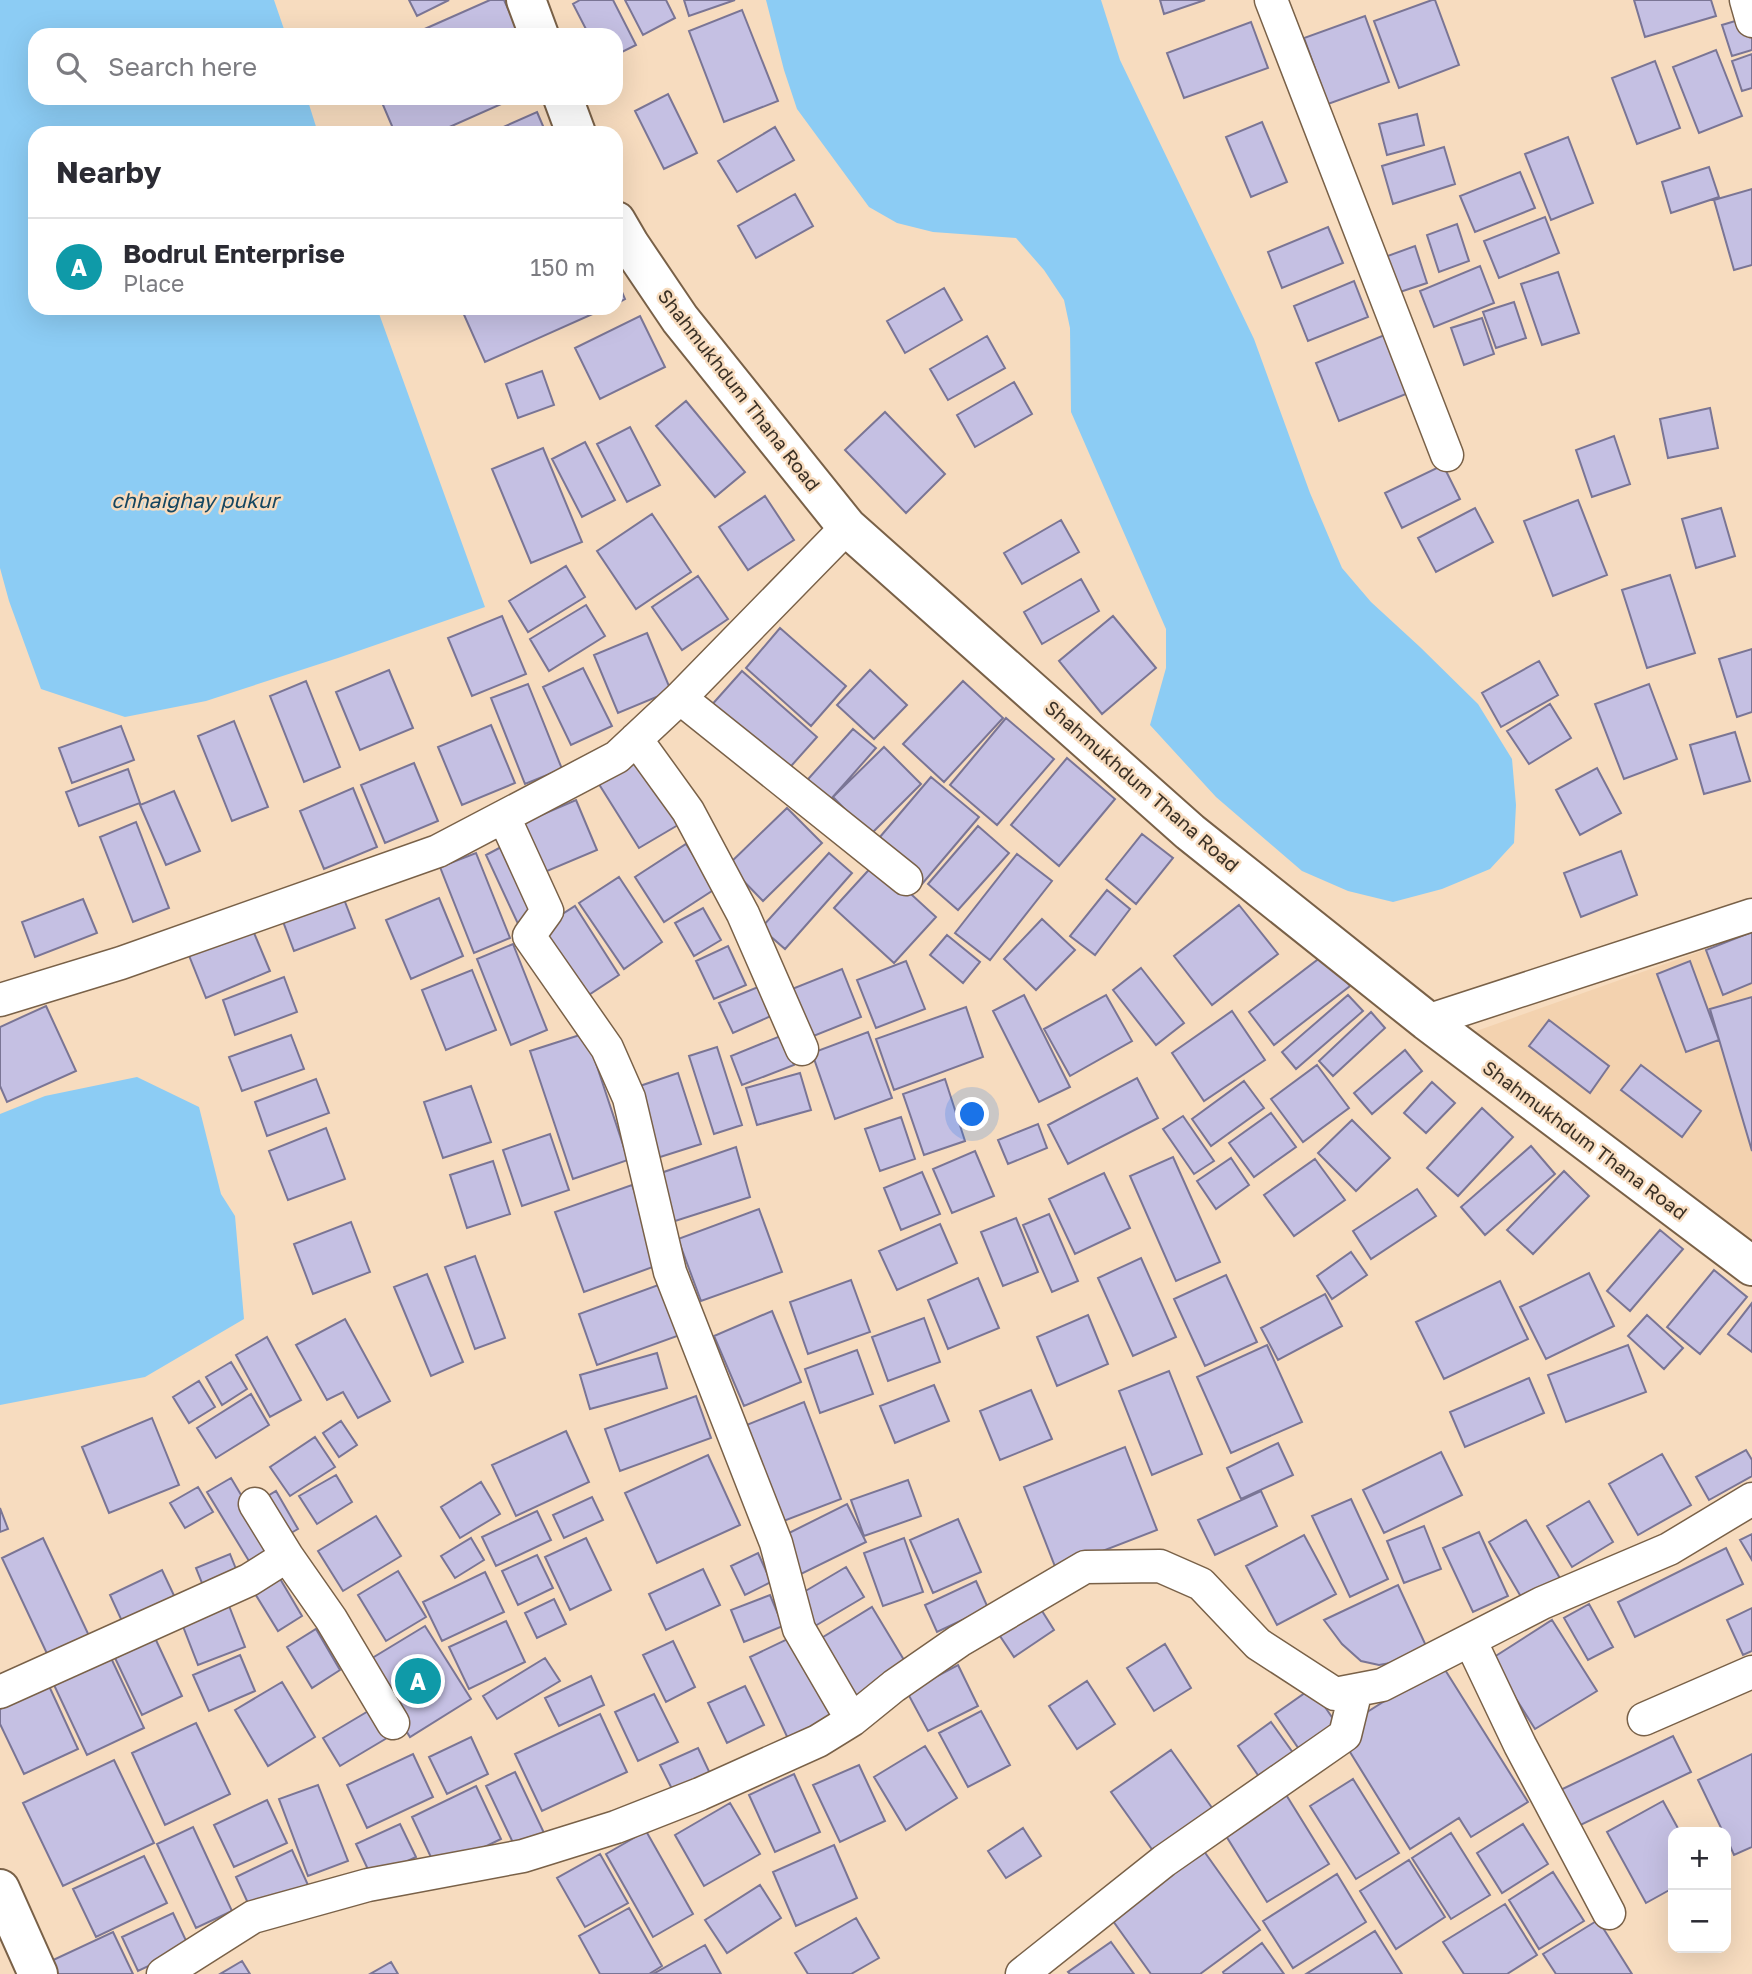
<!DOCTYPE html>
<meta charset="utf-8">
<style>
body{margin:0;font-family:"Golos Text",sans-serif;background:#f2f2f3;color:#2b2b33}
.controls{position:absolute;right:21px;bottom:21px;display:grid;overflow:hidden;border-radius:14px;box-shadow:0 7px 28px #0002}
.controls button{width:63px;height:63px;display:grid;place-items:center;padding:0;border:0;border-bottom:2px solid #e1e1e2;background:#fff;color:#2b2b33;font:35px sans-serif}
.you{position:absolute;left:973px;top:1115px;width:24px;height:24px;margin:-18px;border:5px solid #fff;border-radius:50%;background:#1a73e8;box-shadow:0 0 0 10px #1a73e833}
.badge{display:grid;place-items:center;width:46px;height:46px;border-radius:50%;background:#317983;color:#fff;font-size:23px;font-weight:700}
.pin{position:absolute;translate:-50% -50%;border:4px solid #fff;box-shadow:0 2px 7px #0006}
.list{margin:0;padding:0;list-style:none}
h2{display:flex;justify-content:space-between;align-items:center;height:91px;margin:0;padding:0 28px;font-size:30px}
h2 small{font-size:23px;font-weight:400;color:#7c7c81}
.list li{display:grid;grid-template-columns:46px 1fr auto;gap:21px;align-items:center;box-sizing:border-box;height:98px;padding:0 28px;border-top:2px solid #e1e1e2}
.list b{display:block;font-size:26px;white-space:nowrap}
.list p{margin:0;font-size:23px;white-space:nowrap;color:#7c7c81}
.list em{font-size:23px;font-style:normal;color:#7c7c81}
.icon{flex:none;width:38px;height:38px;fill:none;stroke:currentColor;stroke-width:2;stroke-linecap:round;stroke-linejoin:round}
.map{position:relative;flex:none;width:1752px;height:1974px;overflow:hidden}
.search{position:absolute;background:#fff;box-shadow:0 7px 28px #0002;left:28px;top:28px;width:595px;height:77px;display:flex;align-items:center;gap:18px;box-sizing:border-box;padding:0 24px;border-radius:21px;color:#7c7c81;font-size:26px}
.panel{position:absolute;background:#fff;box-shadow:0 7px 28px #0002;left:28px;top:126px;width:595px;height:189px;border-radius:21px}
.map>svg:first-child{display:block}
</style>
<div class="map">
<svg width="1752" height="1974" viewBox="0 0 1752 1974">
<rect width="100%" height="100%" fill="#f7dcbf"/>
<!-- built -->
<path fill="#f3d2af" d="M1752,933V1284L1437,1045Z"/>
<!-- water -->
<path fill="#8cccf4" d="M0,0H274L286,35H35V98H307L318,133H35V308H377L485,607L338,658L206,701L125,717L41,689L9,601L0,568Z
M766,0H1101L1120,60L1254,339L1310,493L1342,568L1371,602L1420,647L1478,704L1512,759L1516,805L1514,843L1490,869L1442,889L1393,902L1348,891L1302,871L1216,797L1150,725L1166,668V629L1071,412L1070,328L1064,300L1044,270L1016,238L933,232L897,223L869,207L797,109L784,70Z
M137,1077L199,1107L221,1194L235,1216L244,1319L145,1377L0,1405V1114L45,1096Z"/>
<!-- building -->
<path fill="#c5c0e3" stroke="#7a7595" stroke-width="2" d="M409,0H449L417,16Z
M490,0H504L520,35H411Z
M580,0H613L636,45L616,55V35H589L573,4Z
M625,0H666L675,18L643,35Z
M684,0H735L689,16Z
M1160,0H1205L1164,14Z
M1432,0H1435L1459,65L1399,88L1374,21Z
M1634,0H1711L1716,16L1645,37Z
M742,10L778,101L724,122L689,31Z
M1365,16L1389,82L1328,104L1304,38Z
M1752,16V50L1732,56L1722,25Z
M1251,22L1268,68L1184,98L1167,53Z
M1716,50L1742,116L1699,133L1673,67Z
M1752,54V88L1742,91L1732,61Z
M1655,61L1680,128L1637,144L1612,78Z
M668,94L697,153L664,169L635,111Z
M380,98H515L436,133H395Z
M537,112L546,133H490Z
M1417,114L1424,145L1387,155L1379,124Z
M1262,122L1287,182L1251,197L1226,137Z
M775,127L794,160L737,192L718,161Z
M1568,137L1593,203L1551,220L1525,154Z
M1444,147L1455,184L1393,204L1382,166Z
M1709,167L1719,197L1671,213L1662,182Z
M1520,172L1535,208L1475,232L1460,196Z
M1752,189V265L1734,270L1714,200Z
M795,194L813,226L756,258L738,226Z
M1545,217L1559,253L1499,278L1484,241Z
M1457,224L1469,261L1439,272L1427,235Z
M1328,227L1343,263L1282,288L1268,252Z
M1415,246L1427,283L1397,293L1385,257Z
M1480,266L1494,303L1434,327L1420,291Z
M1558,272L1579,333L1542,345L1521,284Z
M616,278L625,299L616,304Z
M1354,281L1368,317L1308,341L1294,306Z
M944,288L962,320L905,353L887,321Z
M1514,302L1526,338L1496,348L1483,312Z
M461,308H606L485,362Z
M640,316L665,367L600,399L575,348Z
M1482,318L1494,354L1464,365L1451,328Z
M1387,334L1411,392L1339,421L1316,363Z
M987,336L1005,368L948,400L930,369Z
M542,371L554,405L518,418L506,384Z
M1014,382L1032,414L975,447L957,415Z
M686,401L745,472L715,497L656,426Z
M1710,408L1718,448L1668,458L1660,419Z
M885,412L945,474L906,513L845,450Z
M630,427L660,485L627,502L597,444Z
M1614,436L1630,484L1592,497L1576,450Z
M585,442L615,500L582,517L552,459Z
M543,448L582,542L531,563L492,469Z
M1443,465L1460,499L1402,528L1385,493Z
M765,496L794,540L748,570L719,527Z
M1578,500L1607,575L1553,596L1524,521Z
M1475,508L1493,542L1436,572L1418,538Z
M1721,508L1735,556L1696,568L1682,519Z
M652,514L691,572L636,609L597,551Z
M1061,520L1079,552L1022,584L1004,553Z
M566,566L585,597L528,632L509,601Z
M1670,575L1695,653L1647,668L1622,590Z
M698,576L728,619L682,650L652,607Z
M1081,579L1099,611L1042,644L1024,612Z
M586,605L605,636L549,671L530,639Z
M502,616L526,674L472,696L448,638Z
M1113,616L1156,668L1102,714L1059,661Z
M780,628L846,686L811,726L746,668Z
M647,633L671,691L618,713L594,655Z
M1752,649V712L1737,717L1719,659Z
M1539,661L1558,695L1501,727L1482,693Z
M583,668L612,726L571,745L543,687Z
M389,670L413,728L360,750L336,692Z
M870,670L907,705L874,739L837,705Z
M742,671L817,737L784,774L709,708Z
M306,681L340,767L304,782L270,696Z
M963,681L1003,718L944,782L903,744Z
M528,684L562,769L525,784L491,698Z
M1649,684L1677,759L1624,779L1595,704Z
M1550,704L1571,738L1529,764L1507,731Z
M1006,718L1054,759L997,825L950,785Z
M234,721L268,807L232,821L198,736Z
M491,725L515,783L462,805L438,747Z
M121,726L134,760L72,783L59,748Z
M853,729L876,748L824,807L801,787Z
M1735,732L1750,781L1704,794L1690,745Z
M884,747L921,784L870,835L833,797Z
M636,756L678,825L639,848L597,781Z
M1067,758L1115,799L1059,866L1011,825Z
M414,763L438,821L385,843L361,785Z
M1597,768L1621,813L1580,835L1556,790Z
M128,769L140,803L79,826L66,792Z
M931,777L979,817L922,884L874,844Z
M353,788L377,847L324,869L300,811Z
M174,791L200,851L166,865L140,805Z
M576,800L597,850L540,874L518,825Z
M787,808L822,843L763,901L728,865Z
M136,822L169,908L133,922L100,837Z
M978,826L1009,853L958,910L928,884Z
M1142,834L1173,858L1136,904L1106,879Z
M686,844L715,889L664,922L635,877Z
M505,845L538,917L519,926L486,855Z
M1621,851L1637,895L1581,917L1564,873Z
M476,853L510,938L474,953L440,867Z
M829,853L852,873L785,949L761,928Z
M1017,854L1052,881L990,960L955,933Z
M876,862L936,917L894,963L834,908Z
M619,877L662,942L624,969L579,903Z
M1107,890L1130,909L1095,955L1070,936Z
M342,894L355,928L294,951L281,916Z
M439,898L463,956L411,979L386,920Z
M83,899L97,933L35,957L22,922Z
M1239,905L1278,954L1212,1005L1174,956Z
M575,906L619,975L581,1000L536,931Z
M703,908L721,940L694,956L675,923Z
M1042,919L1075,950L1036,990L1004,959Z
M249,921L270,971L206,998L186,948Z
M1752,932V983L1723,995L1706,950Z
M947,935L980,962L963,983L930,955Z
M513,944L547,1030L511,1045L477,959Z
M728,946L746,985L714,999L696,961Z
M1325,954L1350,986L1274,1045L1249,1012Z
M906,961L925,1009L876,1028L857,980Z
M1690,961L1719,1040L1686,1052L1657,974Z
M1141,968L1184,1023L1156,1045L1113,990Z
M842,969L861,1017L811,1037L792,989Z
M472,970L496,1030L446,1050L422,990Z
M284,977L297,1012L235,1035L223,1000Z
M758,987L771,1016L733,1033L719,1003Z
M1024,995L1070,1087L1039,1102L993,1011Z
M1106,995L1132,1041L1070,1076L1044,1029Z
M1348,995L1363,1011L1296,1069L1282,1052Z
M1752,997V1151L1710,1009Z
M46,1006L76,1071L7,1102L0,1086V1027Z
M966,1007L983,1057L894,1090L876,1039Z
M1232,1011L1265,1060L1204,1101L1172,1053Z
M1371,1012L1385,1028L1333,1076L1319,1061Z
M1549,1020L1609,1066L1590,1093L1529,1046Z
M868,1032L892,1098L835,1119L812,1053Z
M586,1033L628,1160L573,1179L530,1051Z
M291,1035L304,1069L242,1091L229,1057Z
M783,1035L794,1065L742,1085L731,1056Z
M717,1047L742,1125L714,1134L689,1056Z
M1405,1050L1422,1071L1372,1114L1354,1093Z
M1317,1065L1349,1108L1303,1142L1271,1099Z
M1641,1065L1701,1111L1682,1137L1621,1090Z
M678,1073L701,1144L657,1158L634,1088Z
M800,1073L811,1110L757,1125L746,1088Z
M1137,1078L1158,1118L1068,1164L1048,1125Z
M316,1079L329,1113L267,1136L255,1102Z
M945,1079L965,1141L924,1155L903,1094Z
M1244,1081L1264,1108L1211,1146L1192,1119Z
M1432,1082L1455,1103L1426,1133L1404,1113Z
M471,1086L491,1142L443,1158L424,1102Z
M1482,1108L1513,1137L1458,1196L1427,1168Z
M1271,1113L1296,1147L1254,1177L1229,1143Z
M1183,1116L1214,1161L1194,1174L1163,1129Z
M901,1117L915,1159L880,1171L865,1129Z
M1352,1120L1390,1158L1356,1191L1318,1153Z
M1038,1124L1047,1148L1008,1164L998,1140Z
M326,1128L345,1179L288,1200L269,1151Z
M550,1134L569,1190L522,1206L503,1150Z
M1531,1146L1555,1174L1485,1235L1461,1207Z
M736,1147L750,1197L672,1222L658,1174Z
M975,1151L994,1196L952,1213L933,1169Z
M1173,1157L1220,1262L1176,1281L1130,1176Z
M1231,1158L1249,1185L1216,1209L1197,1181Z
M1315,1159L1345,1200L1294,1236L1264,1195Z
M493,1161L510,1214L467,1228L450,1175Z
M1564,1171L1589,1196L1533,1254L1507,1230Z
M922,1172L940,1214L901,1230L884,1188Z
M1104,1173L1130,1228L1075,1254L1049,1199Z
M632,1185L661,1264L584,1292L555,1212Z
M1417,1189L1436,1216L1371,1259L1353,1231Z
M759,1209L782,1272L701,1301L678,1239Z
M1049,1214L1078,1281L1052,1292L1023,1225Z
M1016,1218L1038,1272L1003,1286L981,1232Z
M351,1222L370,1272L313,1294L294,1244Z
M940,1224L957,1263L897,1290L879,1251Z
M1660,1230L1683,1249L1630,1311L1607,1291Z
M1351,1252L1367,1275L1332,1299L1317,1276Z
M475,1256L505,1338L475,1349L445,1267Z
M1141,1258L1176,1337L1133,1356L1098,1278Z
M1714,1270L1747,1297L1700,1354L1667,1327Z
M1589,1273L1614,1326L1546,1359L1520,1307Z
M427,1274L463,1362L431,1376L394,1287Z
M1226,1275L1257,1342L1205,1366L1174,1299Z
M978,1278L999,1328L948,1349L928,1300Z
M851,1280L870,1332L808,1354L790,1302Z
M1500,1281L1528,1339L1444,1379L1416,1322Z
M661,1284L680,1335L597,1365L579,1314Z
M1325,1294L1342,1326L1278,1360L1261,1328Z
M1752,1303V1352L1728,1334Z
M772,1311L801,1382L744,1406L714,1336Z
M1088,1315L1108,1364L1057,1386L1037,1337Z
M1647,1315L1683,1348L1664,1369L1628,1336Z
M924,1318L940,1362L888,1381L872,1337Z
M345,1319L390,1401L358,1418L343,1392L327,1400L296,1345Z
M267,1337L301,1400L270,1417L236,1355Z
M1267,1345L1302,1422L1231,1453L1197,1377Z
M1628,1345L1646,1392L1566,1422L1548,1375Z
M857,1350L873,1394L820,1413L805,1369Z
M657,1353L667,1388L590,1409L580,1375Z
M231,1362L247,1389L222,1405L206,1377Z
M1169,1371L1202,1454L1152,1475L1119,1391Z
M1529,1378L1544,1413L1465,1447L1450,1412Z
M199,1381L215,1407L189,1423L173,1397Z
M934,1385L949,1421L895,1443L880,1406Z
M1031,1390L1052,1439L1000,1460L980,1411Z
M251,1394L269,1425L216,1458L197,1428Z
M696,1396L711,1438L620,1471L605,1429Z
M804,1402L841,1499L781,1522L744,1426Z
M152,1418L179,1485L109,1513L82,1447Z
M341,1421L357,1445L339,1457L323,1433Z
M566,1431L589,1482L516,1516L492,1465Z
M315,1437L335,1467L290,1496L270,1467Z
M1278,1443L1293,1475L1241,1499L1227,1468Z
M1125,1447L1157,1530L1056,1569L1024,1487Z
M1746,1450L1752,1460V1476L1709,1500L1696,1477Z
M1441,1452L1462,1495L1384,1533L1363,1490Z
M1662,1454L1691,1505L1638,1535L1609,1484Z
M708,1455L740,1525L657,1563L625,1493Z
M336,1475L352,1502L317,1524L299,1496Z
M231,1478L275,1552L252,1566L207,1492Z
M908,1480L921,1516L864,1536L851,1500Z
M481,1482L500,1514L460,1538L441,1507Z
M198,1487L213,1512L185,1528L170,1503Z
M276,1491L298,1529L284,1537L261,1500Z
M1261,1491L1277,1526L1215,1555L1198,1520Z
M592,1497L603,1520L564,1538L553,1515Z
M1351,1499L1388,1579L1350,1597L1312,1516Z
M1589,1501L1613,1542L1572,1567L1547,1526Z
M847,1504L866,1542L801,1574L783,1536Z
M0,1508L8,1529L0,1532Z
M537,1511L551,1540L496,1566L482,1537Z
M376,1516L401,1556L343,1591L318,1551Z
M958,1519L981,1572L933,1593L910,1540Z
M1526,1520L1561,1580L1524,1602L1489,1542Z
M1424,1526L1441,1569L1404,1583L1387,1541Z
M1479,1532L1508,1596L1473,1612L1443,1548Z
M1752,1534V1560L1740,1540Z
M1304,1535L1336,1594L1277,1625L1246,1566Z
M43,1538L91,1640L50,1660L2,1558Z
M471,1538L484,1560L455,1578L441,1556Z
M586,1538L611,1590L570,1610L545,1557Z
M904,1538L923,1592L883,1606L864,1553Z
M1726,1548L1743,1584L1635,1637L1618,1602Z
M758,1553L771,1582L745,1595L731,1566Z
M230,1554L240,1579L206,1593L196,1568Z
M537,1555L553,1588L518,1605L502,1571Z
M846,1567L864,1597L810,1629L792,1599Z
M703,1569L720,1605L666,1630L649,1594Z
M162,1570L178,1604L126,1630L110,1595Z
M398,1571L426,1617L386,1641L358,1595Z
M485,1572L504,1612L442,1641L423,1602Z
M279,1577L302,1616L278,1631L254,1592Z
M976,1581L988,1608L937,1632L925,1605Z
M1398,1585L1427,1648L1396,1662L1379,1665L1361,1661L1342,1644L1324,1620Z
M770,1595L783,1626L744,1642L731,1610Z
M226,1598L245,1647L198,1665L179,1616Z
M554,1599L566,1624L537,1638L525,1613Z
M1037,1603L1054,1630L1014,1657L996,1630Z
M1589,1604L1613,1647L1588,1660L1564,1618Z
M872,1607L907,1665L849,1700L815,1642Z
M1752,1608V1651L1743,1655L1727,1620Z
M1552,1620L1597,1691L1535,1729L1491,1659Z
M506,1621L525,1662L469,1689L449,1647Z
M425,1626L471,1699L410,1737L364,1663Z
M316,1629L340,1670L312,1688L287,1647Z
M798,1634L839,1720L790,1743L750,1657Z
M155,1638L182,1696L142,1715L115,1658Z
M673,1641L695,1687L666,1702L643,1655Z
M1165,1644L1191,1688L1154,1711L1127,1668Z
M240,1655L255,1691L209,1711L193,1675Z
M111,1658L144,1728L87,1755L54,1685Z
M545,1658L560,1681L497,1719L483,1696Z
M958,1665L978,1706L928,1731L907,1692Z
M1442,1665L1528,1802L1471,1837L1459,1818L1410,1849L1337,1731Z
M591,1676L604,1705L559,1726L545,1698Z
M1087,1681L1115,1724L1077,1749L1049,1706Z
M282,1682L315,1737L268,1766L235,1710Z
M49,1686L78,1749L24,1774L0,1724V1709Z
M745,1686L764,1725L727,1743L708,1703Z
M1312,1688L1338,1726L1301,1752L1275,1714Z
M654,1694L678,1742L638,1761L615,1712Z
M370,1710L387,1738L340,1766L323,1738Z
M981,1711L1010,1765L968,1787L939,1733Z
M600,1714L627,1772L542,1811L515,1754Z
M1271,1722L1296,1757L1262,1781L1238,1746Z
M196,1723L230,1794L165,1825L132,1753Z
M1673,1736L1691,1772L1568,1831L1550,1795Z
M471,1737L488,1774L447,1794L429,1757Z
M925,1746L957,1798L906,1830L874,1777Z
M698,1748L713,1780L676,1797L660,1765Z
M1171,1750L1215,1812L1156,1855L1111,1792Z
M413,1754L433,1797L367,1828L347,1785Z
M1752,1754V1847L1734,1855L1726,1837V1832H1723L1698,1780Z
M114,1760L154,1843L63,1886L23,1803Z
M859,1765L885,1821L840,1842L813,1785Z
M515,1772L545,1835L516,1849L486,1786Z
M794,1774L820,1832L775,1852L749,1795Z
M1353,1779L1399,1853L1356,1879L1310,1806Z
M318,1785L348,1861L308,1876L279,1799Z
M476,1786L501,1839L437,1870L412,1817Z
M1285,1793L1329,1864L1267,1902L1223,1831Z
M267,1800L287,1843L234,1867L214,1825Z
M1663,1801L1680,1832H1673V1888L1646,1903L1607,1832Z
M730,1803L760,1854L704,1886L675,1835Z
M400,1824L416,1857L372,1878L356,1844Z
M1523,1824L1548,1864L1502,1893L1477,1853Z
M193,1827L232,1911L196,1928L157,1844Z
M1023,1828L1041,1856L1006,1878L988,1851Z
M646,1831L693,1914L653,1937L606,1854Z
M1451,1833L1490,1895L1451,1919L1412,1858Z
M834,1845L857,1898L796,1926L773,1872Z
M1201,1847L1260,1930L1200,1974H1151L1108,1914Z
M292,1850L308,1885L252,1912L236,1877Z
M600,1854L628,1903L585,1927L557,1878Z
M144,1856L167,1903L96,1937L73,1889Z
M1409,1860L1445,1917L1396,1949L1360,1891Z
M1553,1872L1584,1921L1539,1949L1509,1900Z
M1337,1874L1366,1922L1293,1968L1263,1921Z
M760,1885L781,1918L727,1953L705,1920Z
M1505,1904L1537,1955L1507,1974H1464L1443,1942Z
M629,1908L662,1966L649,1974H600L579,1936Z
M173,1913L189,1947L138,1971L122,1937Z
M856,1918L879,1958L851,1974H808L795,1953Z
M1598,1920L1632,1974H1556L1543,1954Z
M1375,1931L1402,1974H1306Z
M113,1932L133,1974H57L51,1961Z
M1111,1942L1134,1974H1070L1068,1972Z
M1262,1943L1284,1974H1224L1223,1972Z
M705,1945L721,1974H653Z
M242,1961L250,1974H220Z
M391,1962L398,1974H370Z"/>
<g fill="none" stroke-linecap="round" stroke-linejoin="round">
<defs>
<path id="street" d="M1271,0L1447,455
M1746,0L1752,21
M680,698L906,879
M636,739L688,811L743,914L802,1049
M504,817L547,911L529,936L607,1048L629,1098L670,1272L776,1543L799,1629L852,1720
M0,1000L121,963L438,851L617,757L680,698L847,527
M1427,1021L1752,915
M287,1556L331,1619L393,1723
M1470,1640L1520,1745L1609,1913
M0,1692L249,1580L287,1556L255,1504
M1644,1719L1752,1672
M163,1974L253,1917L368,1885L523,1856L616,1827L700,1794L818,1741L852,1720L894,1686L959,1641L1085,1567L1160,1566L1201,1584L1258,1644L1335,1694L1382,1685L1542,1603L1669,1549L1752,1499
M1022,1974L1164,1861L1345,1735L1356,1690"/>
<path id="secondary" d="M526,0L539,35
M563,98L576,133
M616,221L630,245L680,319L847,527L1190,832L1427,1021L1752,1266"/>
<path id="primary" d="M0,1889L38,1974"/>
</defs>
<!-- street casing -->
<use href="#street" stroke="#796148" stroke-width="35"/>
<!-- secondary casing -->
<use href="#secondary" stroke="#796148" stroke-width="42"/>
<!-- primary casing -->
<use href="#primary" stroke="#796148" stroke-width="42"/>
<!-- street -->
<use href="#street" stroke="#fff" stroke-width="32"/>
<!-- secondary -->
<use href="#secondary" stroke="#fff" stroke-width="38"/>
<!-- primary -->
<use href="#primary" stroke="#fff" stroke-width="38"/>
</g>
<g text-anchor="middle" stroke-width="5" stroke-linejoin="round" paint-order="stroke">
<!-- street labels -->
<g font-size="19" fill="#3a3025" stroke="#f7dcbf">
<text transform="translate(739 390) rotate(52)" y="7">Shahmukhdum Thana Road</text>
<text transform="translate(1142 786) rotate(41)" y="7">Shahmukhdum Thana Road</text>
<text transform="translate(1585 1140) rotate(37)" y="7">Shahmukhdum Thana Road</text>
</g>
<!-- water labels -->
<g font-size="21" font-style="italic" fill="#144661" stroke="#f7dcbf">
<text x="195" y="508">chhaighay pukur</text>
</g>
</g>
</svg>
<div class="controls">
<button>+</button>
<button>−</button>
</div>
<div class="you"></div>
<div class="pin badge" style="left:418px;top:1681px;background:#0f9aa8">A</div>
<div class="search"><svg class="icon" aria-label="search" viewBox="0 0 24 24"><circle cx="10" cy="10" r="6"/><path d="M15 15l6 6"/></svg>Search here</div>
<section class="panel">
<h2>Nearby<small></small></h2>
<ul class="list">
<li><span class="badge" style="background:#0f9aa8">A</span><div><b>Bodrul Enterprise</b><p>Place</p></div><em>150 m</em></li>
</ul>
</section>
</div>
